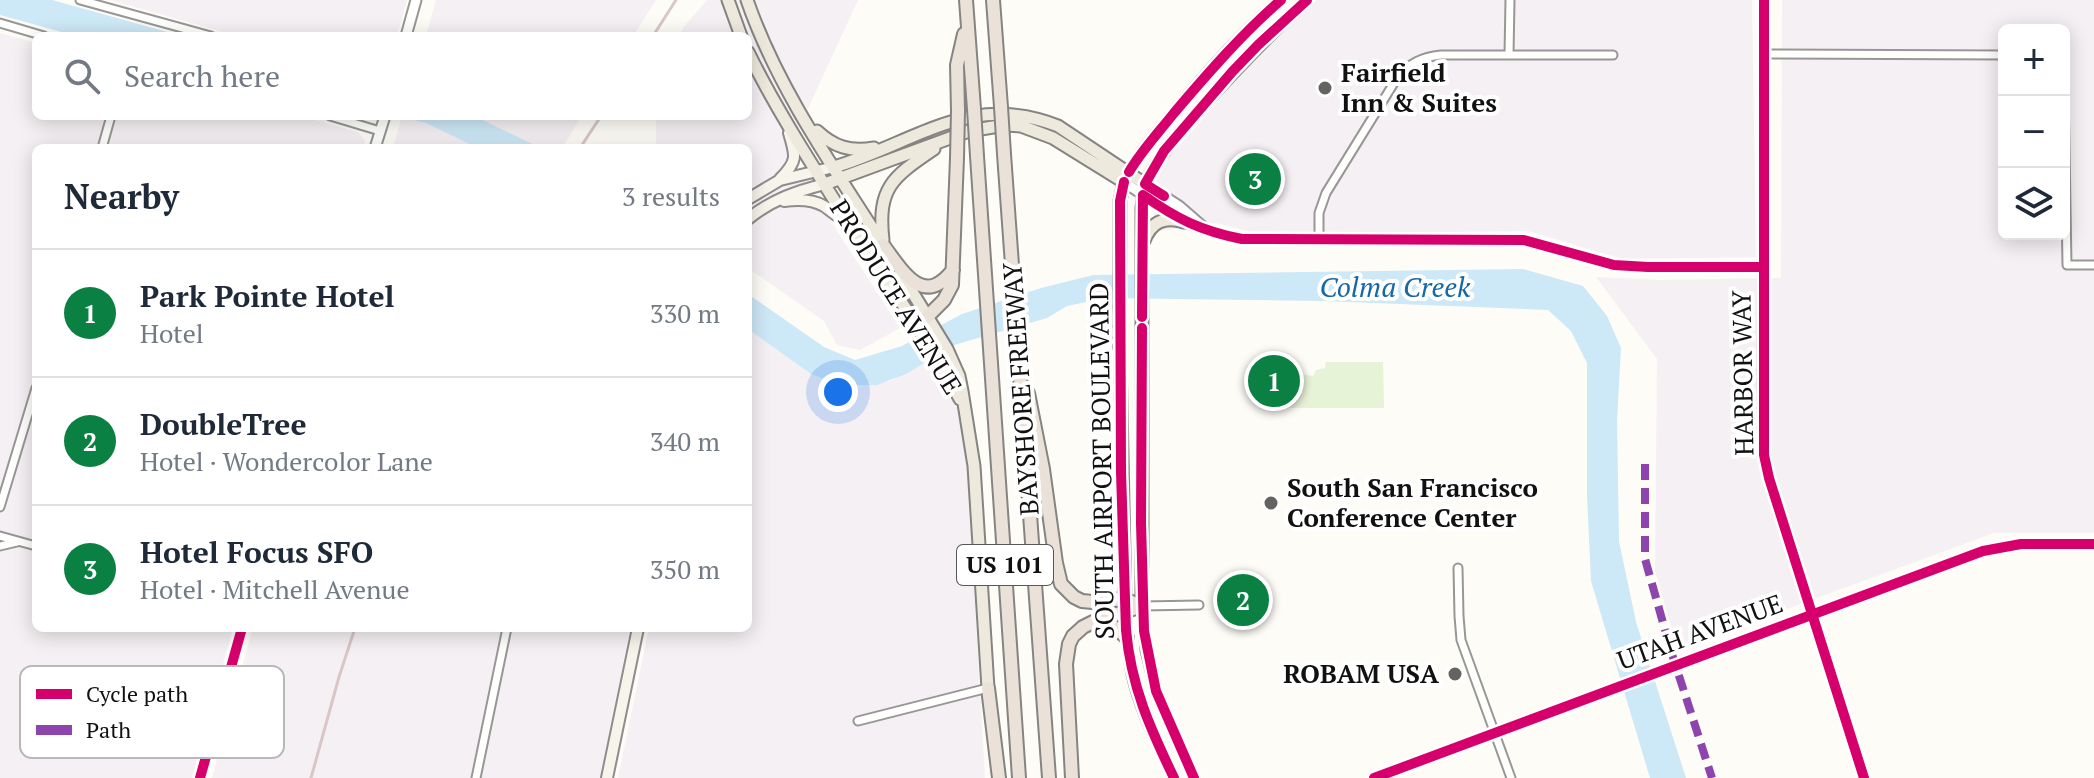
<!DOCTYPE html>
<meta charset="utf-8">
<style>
body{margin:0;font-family:"PT Serif",serif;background:#f2f2f3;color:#1f2937}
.controls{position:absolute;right:24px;top:24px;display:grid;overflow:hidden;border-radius:12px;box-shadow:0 4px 20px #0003}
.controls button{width:72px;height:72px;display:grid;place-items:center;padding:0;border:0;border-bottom:2px solid #e0e1e3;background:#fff;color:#1f2937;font:40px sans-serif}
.you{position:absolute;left:838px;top:392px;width:28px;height:28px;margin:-20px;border:6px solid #fff;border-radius:50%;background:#1a73e8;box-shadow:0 0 0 12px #1a73e833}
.badge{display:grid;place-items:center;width:52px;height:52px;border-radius:50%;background:#0b8043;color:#fff;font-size:26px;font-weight:700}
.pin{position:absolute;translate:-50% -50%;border:4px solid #fff;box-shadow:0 2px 8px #0006}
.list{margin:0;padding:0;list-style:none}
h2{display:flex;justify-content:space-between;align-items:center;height:104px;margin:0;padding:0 32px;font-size:34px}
h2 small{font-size:26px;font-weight:400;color:#747a83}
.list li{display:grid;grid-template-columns:52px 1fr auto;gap:24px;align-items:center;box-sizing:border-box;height:128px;padding:0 32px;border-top:2px solid #e0e1e3}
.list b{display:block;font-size:30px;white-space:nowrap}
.list p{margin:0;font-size:26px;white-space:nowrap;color:#747a83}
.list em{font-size:26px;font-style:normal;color:#747a83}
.icon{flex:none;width:44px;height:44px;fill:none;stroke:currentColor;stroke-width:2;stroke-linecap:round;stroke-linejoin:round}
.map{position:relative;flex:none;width:2094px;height:778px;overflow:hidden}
.search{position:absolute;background:#fff;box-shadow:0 4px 20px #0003;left:32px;top:32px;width:720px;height:88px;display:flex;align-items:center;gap:20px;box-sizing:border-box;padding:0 28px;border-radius:12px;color:#747a83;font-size:30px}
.panel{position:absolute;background:#fff;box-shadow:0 4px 20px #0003;left:32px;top:144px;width:720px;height:488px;border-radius:12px}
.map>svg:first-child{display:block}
</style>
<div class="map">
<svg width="2094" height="778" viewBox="0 0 2094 778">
<rect width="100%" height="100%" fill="#fdfcf7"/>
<!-- industrial -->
<path fill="#f5f0f3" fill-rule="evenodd" d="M110,0H407L397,36H238Z
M436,0H656L633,36H426Z
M707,0H858L787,154L900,328L860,350L837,345L824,321L748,268V148H656V116H748V36H680L683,28Z
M1317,0H1752L1756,257L1622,259L1528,231L1260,234L1216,223L1153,232L1157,171L1248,67Z
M1782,0H2094V533H1994L1678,649L1655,571L1657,359L1596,277L1658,280L1781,278ZM2004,30H2064V234H2004Z
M0,33L36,43V116H299L358,132L365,141L363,148H36V628H233L192,778H0Z
M402,116H582L562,148H393Z
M748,329L811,374L843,386L860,387L891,381L933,357L960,414L968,480L985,778H618L649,628H748Z
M253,628H630L601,778H212Z"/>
<!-- green -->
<path fill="#e7f3d7" d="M1326,362H1383L1384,408H1290V398H1294V388H1301V374L1313,376L1316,370L1325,368Z"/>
<!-- water -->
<path fill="#cde8f7" d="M0,0H52L182,36H76L0,15Z
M397,116H474L541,148H478L426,123Z
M1523,269L1583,286L1607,316L1621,348L1617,420L1619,541L1636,622L1686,778H1650L1591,581L1587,496V363L1571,331L1548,310L1324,301L1105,298L1067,306L1047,318L954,345L906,374L877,385L843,386L811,374L748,329V294L824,347L855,360L902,346L962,314L1041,288L1093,275Z"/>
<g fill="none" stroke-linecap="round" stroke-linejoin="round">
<defs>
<path id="minor" d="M80,0L211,36
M0,23L44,36
M1764,54L2004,55
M1509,55L1510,0
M2064,91L2067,265H2094
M330,116L380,131
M102,148L111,116
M1319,240V213L1326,193L1397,78C1409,63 1422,57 1441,55H1613
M0,507L36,388
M0,536L36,546
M0,546L17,542
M1458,568L1459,616L1461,640L1511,778
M1142,606L1199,605
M1812,614L1864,778
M858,721L988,688
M476,778L507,628"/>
<path id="tertiary" d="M1764,0L1763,445L1769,478L1812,614
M406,36L416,0
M375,148L385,116
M1124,182L1184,222L1224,235L1242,239L1524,240L1614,265L1648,267H1764
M1145,184L1179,206L1202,226
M1142,606L1146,650L1156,691L1194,778
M1125,612C1127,633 1128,654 1132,674C1140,711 1158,744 1174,778
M200,778L242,628
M1374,778L1983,551L2021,544H2094"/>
<path id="secondary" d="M1127,177C1139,153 1157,133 1175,112C1208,72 1242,33 1281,0
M780,179C798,161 796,156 789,133
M1145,184C1158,156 1178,135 1197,113C1232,73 1268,36 1307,0
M748,199L780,180L834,167
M784,201C798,199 812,199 824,206C833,212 837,218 848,221
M748,219C771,200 797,191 825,184
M607,778L638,628"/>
<path id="primary" d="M728,0L741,36
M747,0C778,90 836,171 887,251
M748,52C777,111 813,166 848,222C886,281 928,337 960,399
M817,131C834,147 850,152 874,148
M834,167C915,143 970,91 1058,126L1145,184L1142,208V606
M825,184L969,131L1005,125L1021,126L1053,138L1124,182L1120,201V356L1125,605
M883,240C877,187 893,177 934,149
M1144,241C1151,222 1164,216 1184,222
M900,272L947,349L959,376L962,391L974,466L988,688"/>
<path id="motorway" d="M966,0L974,109
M993,0L1001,107
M958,111L957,65L964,34
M1004,154L1049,778
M977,156L1019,778
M883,245C902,270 923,309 953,270
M918,326L944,300L952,285L957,158
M1028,393L1043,469L1056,563L1061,584L1074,597L1082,601L1093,602L1124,599L1142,606
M1093,622L1116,628L1127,638
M988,688L999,778
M1072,778L1066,664L1069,644L1073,636L1083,627L1093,622L1142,606"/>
</defs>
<!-- minor casing -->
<use href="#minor" stroke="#979795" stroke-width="11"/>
<!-- tertiary casing -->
<use href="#tertiary" stroke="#979795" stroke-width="13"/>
<!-- secondary casing -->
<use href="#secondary" stroke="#8e8d8b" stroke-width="14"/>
<!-- primary casing -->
<use href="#primary" stroke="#858482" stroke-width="15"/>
<!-- motorway casing -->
<use href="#motorway" stroke="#858482" stroke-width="16"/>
<!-- minor -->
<use href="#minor" stroke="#fffffe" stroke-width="7"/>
<!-- tertiary -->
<use href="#tertiary" stroke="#fffffe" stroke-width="9"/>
<!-- secondary -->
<use href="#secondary" stroke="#f6f4eb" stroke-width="10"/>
<!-- primary -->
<use href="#primary" stroke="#ede9dc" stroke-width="11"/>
<!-- motorway -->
<use href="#motorway" stroke="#eae1d8" stroke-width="12"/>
<!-- rail -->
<path stroke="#d9c6c7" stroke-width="3" d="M653,36L676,0
M580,148L601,116
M311,778L339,677L355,628"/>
<defs>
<path id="motorway-bridge" d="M1001,107L1004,154
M974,109L977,156
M957,158L958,111"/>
</defs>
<!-- motorway-bridge casing -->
<use href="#motorway-bridge" stroke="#858482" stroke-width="16" stroke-linecap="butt"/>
<!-- motorway-bridge -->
<use href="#motorway-bridge" stroke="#eae1d8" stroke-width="12"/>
<!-- quiet -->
<path stroke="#8e44ad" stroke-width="8" stroke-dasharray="16 8" stroke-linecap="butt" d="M1645,464V559L1671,651L1712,778"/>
<defs>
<path id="cycleway" d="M1764,0V455L1769,478L1864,778
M1129,172C1142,150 1159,132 1174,113C1208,73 1242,34 1281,0
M1124,182L1120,201L1121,472L1126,630C1131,686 1150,728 1174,778
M1143,195C1177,219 1201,231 1242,239L1524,240L1614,265L1648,267H1764
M1164,196L1145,184L1164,151L1232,72L1258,45L1307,0
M1142,317L1143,195
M1142,328L1141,523L1144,631L1156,691L1194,778
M200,778L242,628
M1374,778L1983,551L2021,544H2094"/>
</defs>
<!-- cycleway casing -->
<use href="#cycleway" stroke="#fff" stroke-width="15"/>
<!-- cycleway -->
<use href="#cycleway" stroke="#d6006c" stroke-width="10"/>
</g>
<!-- markers -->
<g fill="#646362" stroke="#fff" stroke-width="3">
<circle cx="1325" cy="88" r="8"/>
<circle cx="1271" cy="503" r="8"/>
<circle cx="1455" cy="674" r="8"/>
</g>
<g text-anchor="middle" stroke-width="8" stroke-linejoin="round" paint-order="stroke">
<!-- shield labels -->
<rect fill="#fff" stroke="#585858" stroke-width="2" x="957" y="545" width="96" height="40" rx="6"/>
<g font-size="24" font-weight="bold" fill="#111">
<text x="1005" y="573">US 101</text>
</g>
<!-- poi labels -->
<g font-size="26" font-weight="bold" fill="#111" stroke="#fff" text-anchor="start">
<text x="1341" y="82">Fairfield<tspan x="1341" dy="30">Inn &amp; Suites</tspan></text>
<text x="1287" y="497">South San Francisco<tspan x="1287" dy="30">Conference Center</tspan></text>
<text x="1439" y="683" text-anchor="end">ROBAM USA</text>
</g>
<!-- street labels -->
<g font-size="26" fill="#111" stroke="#fff">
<text transform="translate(896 297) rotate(58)" y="9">PRODUCE AVENUE</text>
<text transform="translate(1743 373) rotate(-91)" y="9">HARBOR WAY</text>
<text transform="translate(1021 389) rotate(-94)" y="9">BAYSHORE FREEWAY</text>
<text transform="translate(1102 461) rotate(-91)" y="9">SOUTH AIRPORT BOULEVARD</text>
<text transform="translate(1700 632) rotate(-20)" y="9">UTAH AVENUE</text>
</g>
<!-- water labels -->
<g font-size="28" font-style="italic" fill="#1768a6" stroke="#fff">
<text x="1395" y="297">Colma Creek</text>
</g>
</g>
<!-- legend -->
<rect x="20" y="666" width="264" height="92" rx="12" fill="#fff" stroke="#b8b8b8" stroke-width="2"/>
<rect x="36" y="689" width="36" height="10" fill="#d6006c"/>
<rect x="36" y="725" width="36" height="10" fill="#8e44ad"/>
<g font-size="22" fill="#111">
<text x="86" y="702">Cycle path</text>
<text x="86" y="738">Path</text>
</g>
</svg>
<div class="controls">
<button>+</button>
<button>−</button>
<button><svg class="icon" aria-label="layers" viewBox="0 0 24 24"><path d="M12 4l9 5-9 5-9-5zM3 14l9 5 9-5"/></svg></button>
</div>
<div class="you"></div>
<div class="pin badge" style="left:1274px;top:381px">1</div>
<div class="pin badge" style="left:1243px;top:600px">2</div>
<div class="pin badge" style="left:1255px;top:179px">3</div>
<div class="search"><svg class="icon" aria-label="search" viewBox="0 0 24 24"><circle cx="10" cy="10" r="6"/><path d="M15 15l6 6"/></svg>Search here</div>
<section class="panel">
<h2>Nearby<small>3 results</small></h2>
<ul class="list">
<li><span class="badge">1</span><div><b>Park Pointe Hotel</b><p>Hotel</p></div><em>330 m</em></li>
<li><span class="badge">2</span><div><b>DoubleTree</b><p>Hotel · Wondercolor Lane</p></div><em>340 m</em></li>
<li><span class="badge">3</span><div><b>Hotel Focus SFO</b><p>Hotel · Mitchell Avenue</p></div><em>350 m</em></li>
</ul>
</section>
</div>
